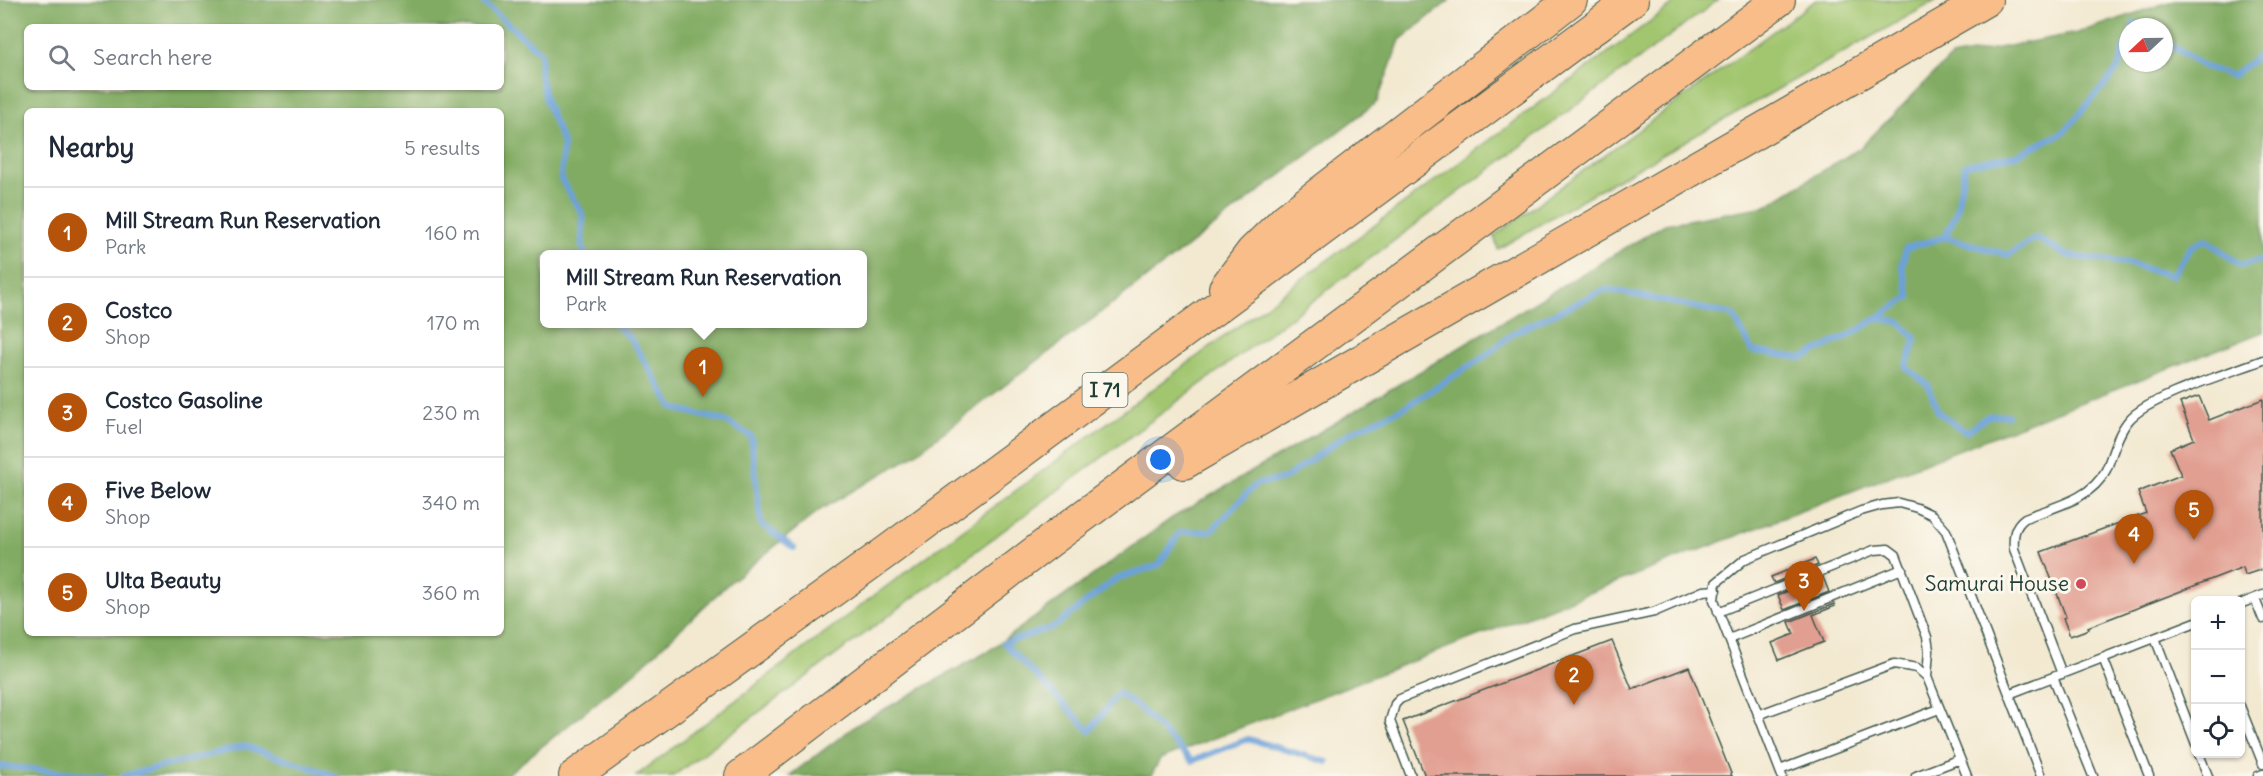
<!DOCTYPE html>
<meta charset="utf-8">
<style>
body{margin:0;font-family:Delius,sans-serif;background:#f6f6f7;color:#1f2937}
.controls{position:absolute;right:18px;bottom:18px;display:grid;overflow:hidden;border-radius:9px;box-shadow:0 2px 4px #0004}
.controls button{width:54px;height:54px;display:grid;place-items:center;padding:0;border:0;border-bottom:2px solid #e0e1e3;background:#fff;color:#1f2937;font:30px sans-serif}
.compass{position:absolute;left:2119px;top:18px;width:54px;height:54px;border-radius:50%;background:#fff;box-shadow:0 2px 4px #0004;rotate:248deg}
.you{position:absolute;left:1161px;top:460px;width:21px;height:21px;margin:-15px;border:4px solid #fff;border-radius:50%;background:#1a73e8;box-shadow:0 0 0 9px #1a73e833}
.badge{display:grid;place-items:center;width:39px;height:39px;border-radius:50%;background:#b45309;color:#fff;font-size:20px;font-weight:700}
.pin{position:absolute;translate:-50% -50px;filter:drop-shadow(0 2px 3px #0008)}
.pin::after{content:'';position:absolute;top:32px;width:21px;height:18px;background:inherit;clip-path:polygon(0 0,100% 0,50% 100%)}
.popup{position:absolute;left:540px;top:250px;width:327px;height:78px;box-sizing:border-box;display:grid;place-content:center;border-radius:9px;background:#fff;filter:drop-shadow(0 2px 4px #0005);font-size:20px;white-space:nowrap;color:#747a83}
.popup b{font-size:22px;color:#1f2937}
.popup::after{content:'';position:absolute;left:50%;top:100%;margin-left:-12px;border:12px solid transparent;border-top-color:#fff}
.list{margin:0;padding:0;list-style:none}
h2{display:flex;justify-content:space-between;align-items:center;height:78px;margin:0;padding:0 24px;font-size:26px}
h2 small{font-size:20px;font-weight:400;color:#747a83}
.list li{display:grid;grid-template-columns:39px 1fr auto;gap:18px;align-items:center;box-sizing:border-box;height:90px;padding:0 24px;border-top:2px solid #e0e1e3}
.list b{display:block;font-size:22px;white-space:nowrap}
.list p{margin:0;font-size:20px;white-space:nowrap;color:#747a83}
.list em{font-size:20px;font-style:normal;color:#747a83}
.icon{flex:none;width:33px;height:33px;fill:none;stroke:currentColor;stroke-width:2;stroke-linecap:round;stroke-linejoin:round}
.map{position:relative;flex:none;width:2263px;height:776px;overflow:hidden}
.search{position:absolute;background:#fff;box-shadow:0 2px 4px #0004;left:24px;top:24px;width:480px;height:66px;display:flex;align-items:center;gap:15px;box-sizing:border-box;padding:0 21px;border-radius:9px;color:#747a83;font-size:22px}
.panel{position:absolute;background:#fff;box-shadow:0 2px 4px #0004;left:24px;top:108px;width:480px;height:528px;border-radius:9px}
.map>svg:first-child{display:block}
</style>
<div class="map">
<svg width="2263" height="776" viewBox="0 0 2263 776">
<rect width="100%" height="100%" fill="#fbf7ec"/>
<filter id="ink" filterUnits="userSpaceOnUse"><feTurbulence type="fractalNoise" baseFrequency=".0167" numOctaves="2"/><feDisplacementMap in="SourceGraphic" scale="12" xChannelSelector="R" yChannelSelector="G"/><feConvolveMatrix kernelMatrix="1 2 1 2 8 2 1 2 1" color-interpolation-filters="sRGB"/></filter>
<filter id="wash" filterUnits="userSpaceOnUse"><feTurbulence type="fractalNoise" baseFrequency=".008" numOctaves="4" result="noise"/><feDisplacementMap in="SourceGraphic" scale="24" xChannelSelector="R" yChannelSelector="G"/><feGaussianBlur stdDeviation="1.35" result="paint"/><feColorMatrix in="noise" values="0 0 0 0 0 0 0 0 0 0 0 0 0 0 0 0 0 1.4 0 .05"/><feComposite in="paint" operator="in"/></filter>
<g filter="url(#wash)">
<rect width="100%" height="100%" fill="#f3e9d1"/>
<!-- green -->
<path fill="#a2c670" stroke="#608252" stroke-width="1.5" d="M1679,0H1718L673,776H636L868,600Z
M1816,0H1937L1600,189L1498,249L1494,236Z"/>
<!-- forest -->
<path fill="#81ab62" stroke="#50744b" stroke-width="1.5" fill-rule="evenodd" d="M0,0H1450L1400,40L1377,102L911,457L820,510L729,583L636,671L505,776H0ZM27,27H501V87H27ZM27,111H501V633H27ZM544,255H862V324H544Z
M2175,0H2263V332L1160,759L1151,776H789L858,724L987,652L1172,518L1323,430L1665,224L1766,206L1860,148L1951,57L2077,33ZM2128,27H2164V63H2128Z"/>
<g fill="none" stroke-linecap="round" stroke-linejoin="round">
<!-- stream -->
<path stroke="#6ca1d9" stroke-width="6" d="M481,0L541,53L540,74L546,101L563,144L561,179L583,215L582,246L585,255
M2133,27L2135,23L2142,27
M2164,41L2205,67L2232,76L2261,54L2263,50
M1945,237L2008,255L2036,238L2069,256L2127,263L2172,276L2191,247L2206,239L2240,265L2263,260
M1878,318L1900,322L1916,339L1906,367L1928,385L1939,413L1966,432L1988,416L2008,415
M615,324L631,339L673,408L725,421L751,436L761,524L794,548
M1327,762L1248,739L1192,761L1138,707L1118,693L1090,731L1004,643L1054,627L1116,579L1159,565L1180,532L1211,531L1256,484L1284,479L1349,433L1405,407L1484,357L1513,333L1606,289L1733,315L1752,351L1802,358L1852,334L1910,297L1902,266L1906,248L1945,237L1956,213L1965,165L2016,155L2064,132L2118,69L2128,38
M0,766L103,776
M123,776L245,746L336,776"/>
</g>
<g id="blocks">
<!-- building -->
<path fill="#e19f91" d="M2199,396L2209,420L2263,399V569L2245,575L2243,567L2088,627L2089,629L2070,636L2063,618L2066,617L2041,552L2146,513L2138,492L2181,475L2170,449L2194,439L2180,403Z
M1815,559L1818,565L1774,583L1771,577Z
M1823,577L1829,592L1784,610L1778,595Z
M1834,604L1835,606L1813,615L1824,642L1779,660L1772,643L1794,634L1789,622Z
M1612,641L1632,689L1689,667L1732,776H1425L1403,721Z"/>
</g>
</g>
<g filter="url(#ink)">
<use href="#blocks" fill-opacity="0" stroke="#3f574c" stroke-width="1.5"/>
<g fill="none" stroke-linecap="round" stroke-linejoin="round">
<defs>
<path id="lane" d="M2255,599L2263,619
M2240,604L2263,595
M1718,612L1874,550L1888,549L1896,555L1927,637L1929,650L1927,677L1967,776
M2155,638L2196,744
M1729,639L1902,569
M2103,658L2149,776
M2062,674L2014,549C2013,536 2014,526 2025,518C2053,507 2091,500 2106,470C2113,454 2117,434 2129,420C2148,397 2232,372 2263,360
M2053,677L2093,776
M2009,694L2196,622
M2240,706L2263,764
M1758,715L1894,664L1917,668L1927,677
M2199,754L2208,776
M1780,770L1939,709
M1411,776L1390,721L1395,704L1400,699L1575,629L1654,612L1703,591L1716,590
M1782,776L1714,600L1716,583L1745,559L1861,511L1882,505L1899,503L1917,508L1932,515L1946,531L2041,776
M1916,776L1960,759
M2258,776L2263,774"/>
<path id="highway" d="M1225,288L1252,252L1286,219L1571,0
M1184,463L1986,0
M575,776L889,550L1632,0
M741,776L1051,540L1779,0"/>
</defs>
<!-- lane casing -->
<use href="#lane" stroke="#3f574c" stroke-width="11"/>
<!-- highway casing -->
<use href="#highway" stroke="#3f574c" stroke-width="34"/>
<!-- lane -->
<use href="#lane" stroke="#fff" stroke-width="8"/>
<!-- highway -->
<use href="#highway" stroke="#f9bd89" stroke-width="32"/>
</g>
</g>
<!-- markers -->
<circle fill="#d1495b" stroke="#fbf7ec" stroke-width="2" cx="2081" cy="584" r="6"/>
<g text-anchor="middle" stroke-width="6" stroke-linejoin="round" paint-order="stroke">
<!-- shield labels -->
<rect fill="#fbf7ec" stroke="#61756b" stroke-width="1.5" x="1082.5" y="373" width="45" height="34" rx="4.5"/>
<g font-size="20" font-weight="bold" fill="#1f3d34">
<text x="1105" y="397">I 71</text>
</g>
<!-- poi labels -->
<g font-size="21" fill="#1f3d34" stroke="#fbf7ec" text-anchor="end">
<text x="2069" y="591">Samurai House</text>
</g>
</g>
</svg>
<div class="controls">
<button>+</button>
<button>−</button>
<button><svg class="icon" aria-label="locate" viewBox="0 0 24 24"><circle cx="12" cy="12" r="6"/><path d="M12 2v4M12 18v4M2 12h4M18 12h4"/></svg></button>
</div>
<svg class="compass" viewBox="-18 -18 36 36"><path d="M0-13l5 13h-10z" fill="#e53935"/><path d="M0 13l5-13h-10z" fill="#747a83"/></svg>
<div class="you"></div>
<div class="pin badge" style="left:703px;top:397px">1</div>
<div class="popup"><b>Mill Stream Run Reservation</b>Park</div>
<div class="pin badge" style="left:1574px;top:705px">2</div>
<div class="pin badge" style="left:1804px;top:611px">3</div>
<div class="pin badge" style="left:2134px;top:564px">4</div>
<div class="pin badge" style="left:2194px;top:540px">5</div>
<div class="search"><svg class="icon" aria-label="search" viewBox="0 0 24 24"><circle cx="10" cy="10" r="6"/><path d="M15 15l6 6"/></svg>Search here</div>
<section class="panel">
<h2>Nearby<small>5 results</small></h2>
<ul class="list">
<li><span class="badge">1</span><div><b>Mill Stream Run Reservation</b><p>Park</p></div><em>160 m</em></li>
<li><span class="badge">2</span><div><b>Costco</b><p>Shop</p></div><em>170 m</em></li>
<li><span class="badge">3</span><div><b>Costco Gasoline</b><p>Fuel</p></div><em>230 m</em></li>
<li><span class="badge">4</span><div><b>Five Below</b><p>Shop</p></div><em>340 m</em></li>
<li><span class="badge">5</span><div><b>Ulta Beauty</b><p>Shop</p></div><em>360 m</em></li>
</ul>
</section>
</div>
